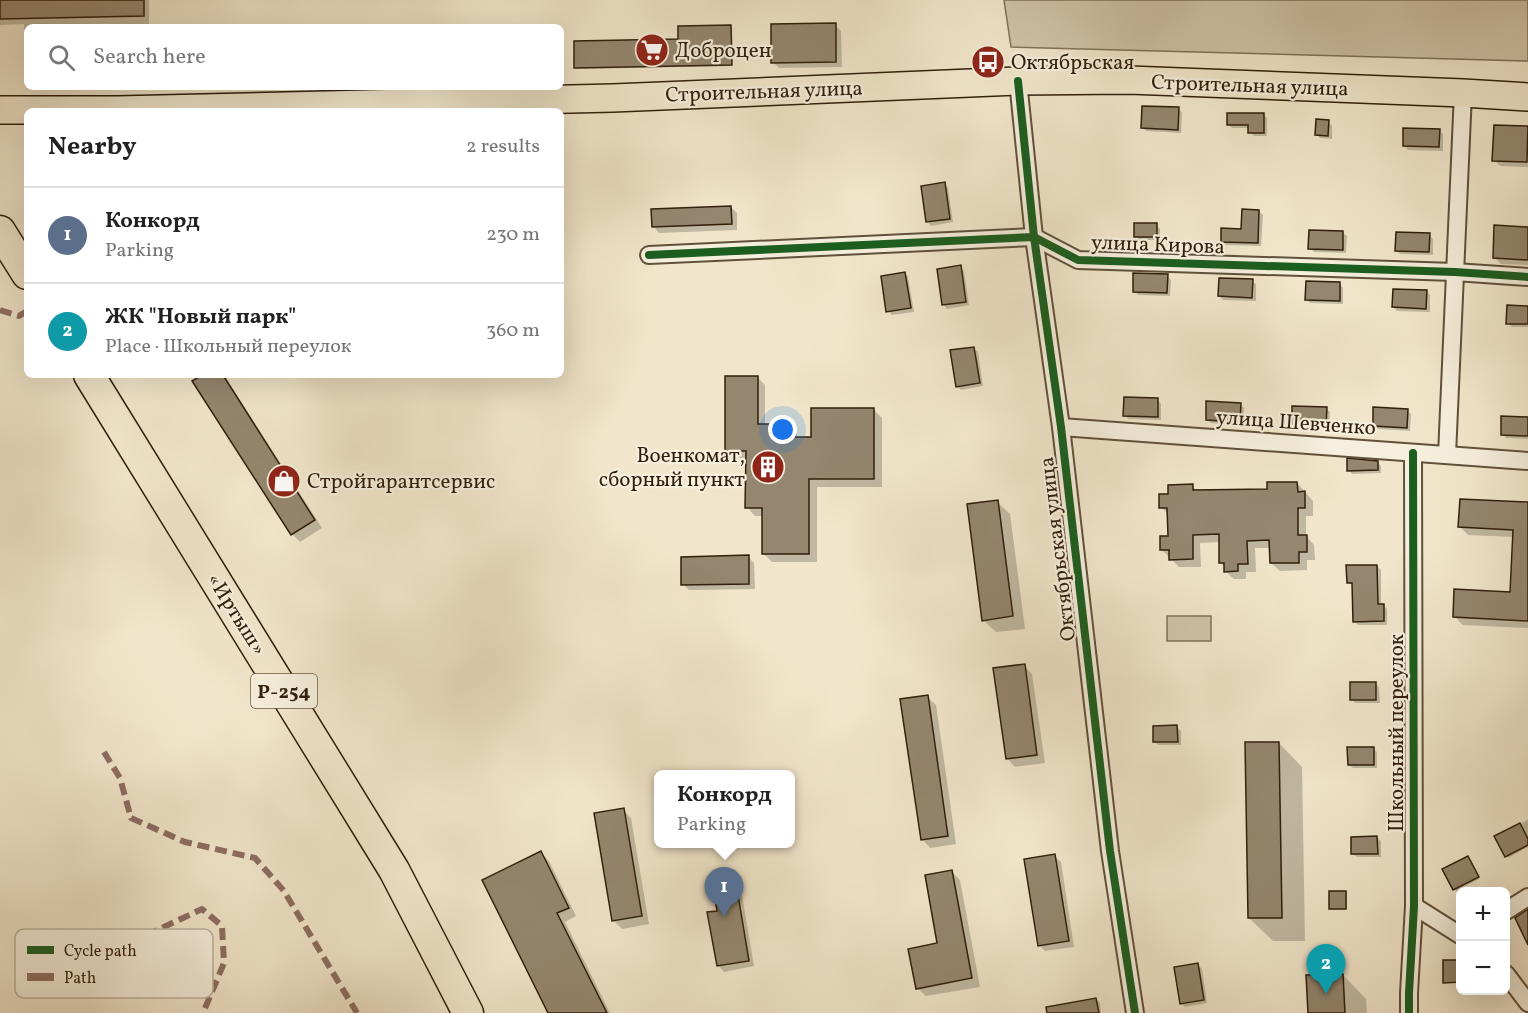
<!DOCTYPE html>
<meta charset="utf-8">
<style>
body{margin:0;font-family:Vollkorn,serif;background:#f6f6f6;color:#222}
.controls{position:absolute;right:18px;bottom:18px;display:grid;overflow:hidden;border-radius:9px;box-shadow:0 6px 24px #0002}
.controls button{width:54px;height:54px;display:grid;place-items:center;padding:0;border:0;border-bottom:2px solid #e0e0e0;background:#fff;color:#222;font:30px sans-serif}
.you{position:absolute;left:783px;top:430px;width:21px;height:21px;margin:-15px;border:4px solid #fff;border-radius:50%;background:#1a73e8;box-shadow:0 0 0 9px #1a73e833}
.badge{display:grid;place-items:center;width:39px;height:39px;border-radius:50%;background:#db2777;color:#fff;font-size:20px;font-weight:700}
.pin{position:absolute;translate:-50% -50px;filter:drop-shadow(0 2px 3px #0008)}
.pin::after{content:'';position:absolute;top:32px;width:21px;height:18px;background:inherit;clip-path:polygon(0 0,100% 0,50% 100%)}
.popup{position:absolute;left:654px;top:770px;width:141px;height:78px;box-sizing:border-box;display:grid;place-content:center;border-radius:9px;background:#fff;filter:drop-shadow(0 2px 4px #0005);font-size:20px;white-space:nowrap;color:#767676}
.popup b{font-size:22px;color:#222}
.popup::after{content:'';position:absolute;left:50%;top:100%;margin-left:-12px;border:12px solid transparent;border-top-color:#fff}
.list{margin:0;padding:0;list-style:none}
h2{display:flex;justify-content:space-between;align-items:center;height:78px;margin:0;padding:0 24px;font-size:26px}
h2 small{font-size:20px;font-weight:400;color:#767676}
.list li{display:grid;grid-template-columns:39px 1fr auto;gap:18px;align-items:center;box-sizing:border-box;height:96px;padding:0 24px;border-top:2px solid #e0e0e0}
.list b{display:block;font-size:22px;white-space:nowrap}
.list p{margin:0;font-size:20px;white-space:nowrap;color:#767676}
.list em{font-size:20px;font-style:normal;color:#767676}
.icon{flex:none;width:33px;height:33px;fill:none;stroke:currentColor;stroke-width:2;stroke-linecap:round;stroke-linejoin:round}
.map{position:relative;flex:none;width:1528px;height:1013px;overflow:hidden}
.search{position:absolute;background:#fff;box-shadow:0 6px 24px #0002;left:24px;top:24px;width:540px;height:66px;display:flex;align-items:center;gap:15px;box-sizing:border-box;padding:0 21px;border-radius:9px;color:#767676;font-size:22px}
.panel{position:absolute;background:#fff;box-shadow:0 6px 24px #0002;left:24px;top:108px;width:540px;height:270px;border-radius:9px}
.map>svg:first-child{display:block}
</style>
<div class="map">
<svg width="1528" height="1013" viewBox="0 0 1528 1013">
<rect width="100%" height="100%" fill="#f1e6cb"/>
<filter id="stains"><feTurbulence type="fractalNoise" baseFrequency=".00333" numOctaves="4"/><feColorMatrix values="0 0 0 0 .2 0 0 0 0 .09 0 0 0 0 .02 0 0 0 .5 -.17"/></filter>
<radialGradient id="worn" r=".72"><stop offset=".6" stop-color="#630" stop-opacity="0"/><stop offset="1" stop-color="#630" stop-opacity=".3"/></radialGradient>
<!-- green -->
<g fill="#d0c4aa" stroke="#80725a" stroke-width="1.5">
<polygon points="1004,0 1528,0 1528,61 1011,47"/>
<rect x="1167" y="616" width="44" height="25"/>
</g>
<!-- shadow -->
<g fill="#0003">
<polygon points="0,0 149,0 149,27 27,27 27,73 25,71 24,24 0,25"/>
<polygon points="835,25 841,31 842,67 779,68 773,62"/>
<polygon points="730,26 732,28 732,66 577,69 576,67"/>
<polygon points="1179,109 1182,113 1181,133 1146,131 1142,127"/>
<polygon points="1264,115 1267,118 1267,136 1254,136 1250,132 1250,128 1232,128 1228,124"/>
<polygon points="1329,122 1332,126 1332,139 1320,138 1316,134"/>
<polygon points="1527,128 1528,167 1500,166 1494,160"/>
<polygon points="1439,130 1443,134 1443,151 1408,150 1404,146"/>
<polygon points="944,184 948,188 953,222 931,226 928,222"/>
<polygon points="731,207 737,213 737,230 659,233 653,226"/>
<polygon points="1259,211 1263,215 1261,246 1226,245 1222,241 1243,230"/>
<polygon points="1156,225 1160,229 1160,240 1139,240 1136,236"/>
<polygon points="1528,228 1528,265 1501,264 1495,258"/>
<polygon points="1343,233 1347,236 1346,253 1314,252 1310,248"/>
<polygon points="1429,235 1433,239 1433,255 1400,254 1396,250"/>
<polygon points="960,267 964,271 969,305 947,309 944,305"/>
<polygon points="905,273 908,277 914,312 892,315 888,311"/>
<polygon points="1167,276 1171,280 1170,296 1138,295 1134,291"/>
<polygon points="1252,281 1256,284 1256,301 1223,300 1219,296"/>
<polygon points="1340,284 1343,288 1343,304 1310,303 1307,299"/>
<polygon points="1426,291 1430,295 1430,312 1397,311 1393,307"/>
<polygon points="1528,307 1528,327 1512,327 1508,323"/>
<polygon points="974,348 978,352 983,386 961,390 957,386"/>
<polygon points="205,375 224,375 322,528 300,542 292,534"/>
<polygon points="757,377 765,385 765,425 789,425 797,434 797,439 813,439 873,409 882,418 882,487 817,487 817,562 772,562 764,554 764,516 755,516 747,507 747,458 735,458 726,450"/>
<polygon points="1158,400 1161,404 1161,420 1128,419 1125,415"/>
<polygon points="1240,404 1244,408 1243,425 1211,423 1207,419"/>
<polygon points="1326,408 1330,412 1329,429 1297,428 1293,424"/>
<polygon points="1407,410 1411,414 1410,431 1378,429 1374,426"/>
<polygon points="1528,419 1528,439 1506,438 1502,434"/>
<polygon points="1377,462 1381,466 1381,473 1352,474 1349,470"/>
<polygon points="1297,483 1313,501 1313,516 1306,516 1306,536 1314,545 1315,560 1307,560 1307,570 1280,571 1271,563 1271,548 1255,548 1256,572 1246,572 1246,579 1234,579 1225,571 1225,567 1221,563 1220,542 1200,543 1201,567 1179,567 1162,550 1169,537 1169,515 1161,507 1170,496 1192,486 1198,491 1269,490"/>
<polygon points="997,502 1010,514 1025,629 996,632 983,620"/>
<polygon points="1528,504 1528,628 1463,625 1454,616 1511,593 1514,537 1468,535 1460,527"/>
<polygon points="748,557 754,563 755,589 689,590 683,584"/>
<polygon points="1377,566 1381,570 1381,605 1383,605 1387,609 1387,625 1358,625 1354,621 1354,586 1348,582"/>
<polygon points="1024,666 1032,674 1045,763 1015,767 1007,758"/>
<polygon points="1375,684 1379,687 1380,703 1355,703 1352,699"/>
<polygon points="927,697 936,705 956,844 930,848 922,839"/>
<polygon points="1177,727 1181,731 1181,745 1158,745 1155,742"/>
<polygon points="1279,743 1302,767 1305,941 1273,941 1249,918"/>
<polygon points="1373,749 1377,752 1377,768 1353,768 1349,765"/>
<polygon points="623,810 631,818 649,924 622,929 613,920"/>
<polygon points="1528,820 1528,847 1508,858 1496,836"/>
<polygon points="1377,838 1381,841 1381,857 1357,857 1353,854"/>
<polygon points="541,853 549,861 576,916 565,922 610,1013 549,1013"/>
<polygon points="1054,856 1061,862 1074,947 1045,951 1039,945"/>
<polygon points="1469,859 1479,879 1456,891 1444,870"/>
<polygon points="733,872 739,878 754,966 724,972 718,965 719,912"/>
<polygon points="952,872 960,880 980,987 926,996 917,988 939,945"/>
<polygon points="1346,892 1347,894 1347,909 1332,910 1330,908"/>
<polygon points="1198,965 1202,969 1207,1003 1185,1007 1181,1003"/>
<polygon points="1343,975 1366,999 1367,1013 1309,1013"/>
<polygon points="1096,999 1100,1003 1101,1013 1066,1013"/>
</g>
<!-- building -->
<g fill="#94866f" stroke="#301f0b" stroke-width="1.5">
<polygon points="0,0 144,0 144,16 0,19"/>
<polygon points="836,23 836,62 771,63 771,24"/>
<polygon points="731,25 732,65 574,68 574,41 678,39 678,26"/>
<polygon points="1142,106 1179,107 1178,130 1141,128"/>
<polygon points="1227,113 1264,113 1264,133 1248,133 1248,125 1227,125"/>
<polygon points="1316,119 1329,120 1328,136 1315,135"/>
<polygon points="1494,125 1528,126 1527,162 1492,161"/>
<polygon points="1403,128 1440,129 1439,147 1403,146"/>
<polygon points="945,182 950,219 926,222 921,186"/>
<polygon points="731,206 732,224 652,227 651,209"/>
<polygon points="1242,209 1259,210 1258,243 1221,242 1221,228 1241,229"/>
<rect x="1134" y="223" width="23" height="14"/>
<polygon points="1494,225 1528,227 1528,260 1493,258"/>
<polygon points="1309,230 1343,231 1343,250 1308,249"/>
<polygon points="1396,232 1430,233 1429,252 1395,251"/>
<polygon points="961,265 966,302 942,305 937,269"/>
<polygon points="905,272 911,308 886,312 881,276"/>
<polygon points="1133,273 1168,274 1167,293 1133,292"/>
<polygon points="1219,278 1253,279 1252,298 1218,296"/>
<polygon points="1306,281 1340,282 1340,301 1305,300"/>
<polygon points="1393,289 1427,290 1426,309 1392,307"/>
<polygon points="1507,305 1528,306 1528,324 1506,324"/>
<polygon points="974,347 980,383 956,387 950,350"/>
<polygon points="202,375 223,375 315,520 291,535 192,381"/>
<polygon points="725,376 758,376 758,424 789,424 789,437 811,437 811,408 874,408 874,479 809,479 809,554 762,554 762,508 745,508 746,451 725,451"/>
<polygon points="1124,397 1158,398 1158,417 1123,416"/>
<polygon points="1206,401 1241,403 1240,422 1206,420"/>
<polygon points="1292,406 1327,407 1326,426 1292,424"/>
<polygon points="1373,407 1408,409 1407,428 1373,426"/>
<polygon points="1501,416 1528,417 1528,436 1501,435"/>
<polygon points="1347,458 1378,461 1378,470 1347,471"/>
<polygon points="1267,482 1297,482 1298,492 1305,491 1305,508 1298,508 1298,535 1307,535 1307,552 1299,552 1299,563 1270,563 1269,540 1247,541 1248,564 1238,564 1238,571 1224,572 1224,563 1219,563 1219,534 1193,535 1193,559 1169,560 1169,550 1160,550 1160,536 1168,536 1167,508 1159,508 1159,494 1168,494 1168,485 1193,484 1193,490 1267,489"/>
<polygon points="1460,499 1528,502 1528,621 1453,617 1454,589 1510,592 1513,530 1458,527"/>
<polygon points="998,500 1013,616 982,621 967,504"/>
<polygon points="749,555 749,584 681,585 681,557"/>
<polygon points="1346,565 1377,565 1378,604 1384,604 1384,621 1353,622 1352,583 1347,583"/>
<polygon points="1025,664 1037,755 1006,759 993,668"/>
<rect x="1350" y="682" width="26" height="18"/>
<polygon points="928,695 948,836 921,840 900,699"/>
<polygon points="1177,725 1178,742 1153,742 1153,726"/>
<polygon points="1245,742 1279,742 1282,918 1248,918"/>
<polygon points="1347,747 1374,747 1374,765 1348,765"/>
<polygon points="624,808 642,916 612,921 594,813"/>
<polygon points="1520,823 1528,839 1528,845 1505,857 1494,836"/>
<polygon points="1377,836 1378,854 1351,854 1351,837"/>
<polygon points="541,851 569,908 557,913 607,1013 548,1013 482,880"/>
<polygon points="1055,854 1069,941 1038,946 1024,859"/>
<polygon points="1468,856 1479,877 1453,890 1442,869"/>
<polygon points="952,870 972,978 916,989 908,949 937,943 925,875"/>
<polygon points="734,871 749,961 717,966 707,912 717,911 711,874"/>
<rect x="1329" y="891" width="17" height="18"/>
<polygon points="1528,909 1528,945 1515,918"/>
<polygon points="1443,960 1461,960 1461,982 1443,983"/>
<polygon points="1198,963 1204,1000 1180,1004 1174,967"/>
<polygon points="1343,974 1345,1013 1308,1013 1306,975"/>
<polygon points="1096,998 1099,1013 1047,1013 1046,1007"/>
</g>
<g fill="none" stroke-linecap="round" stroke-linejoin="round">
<defs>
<g id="street">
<polyline points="1018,81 1034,237 1061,427 1110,851 1135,1013"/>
<polyline points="649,255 1034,237 1078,260 1455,272 1528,277"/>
<polyline points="1061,427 1528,461"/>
<polyline points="1447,455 1463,93"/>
<polyline points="1414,906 1460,935"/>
<polyline points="1506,911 1528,897"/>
<polyline points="1506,974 1528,1003"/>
<polyline points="1409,1013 1409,993 1414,906 1413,453"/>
</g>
<polyline id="primary" points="0,110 118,110 613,98 1018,81 1129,80 1463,93 1528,97"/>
<g id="highway">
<polyline points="0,231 27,274"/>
<polyline points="89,375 394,870 468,1013"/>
</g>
</defs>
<!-- street casing -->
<use href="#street" stroke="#60513b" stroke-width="20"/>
<!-- primary casing -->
<use href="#primary" stroke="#301f0b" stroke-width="30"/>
<!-- highway casing -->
<use href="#highway" stroke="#301f0b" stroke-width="33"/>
<!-- street -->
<use href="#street" stroke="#f6efdd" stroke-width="16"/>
<!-- primary -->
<use href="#primary" stroke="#f1e6cb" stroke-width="27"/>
<!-- highway -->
<use href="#highway" stroke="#f1e6cb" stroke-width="30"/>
<!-- quiet -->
<g stroke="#8d6e63" stroke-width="6" stroke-dasharray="12 6" stroke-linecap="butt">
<polyline points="0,310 19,316 27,311"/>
<polyline points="104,752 120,778 131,818 185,842 255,858 284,891 357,1013"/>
<polyline points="81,966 202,909 222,926 224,963 203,1013"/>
</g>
<defs>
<g id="cycleway">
<polyline points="1018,81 1034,237 1061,427 1110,851 1135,1013"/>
<polyline points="649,255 1034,237 1078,260 1455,272 1528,277"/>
<polyline points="1409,1013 1409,993 1414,906 1413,453"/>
</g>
</defs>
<!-- cycleway casing -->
<use href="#cycleway" stroke="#f6efdd" stroke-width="11"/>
<!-- cycleway -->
<use href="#cycleway" stroke="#1b5e20" stroke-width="8"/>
</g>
<!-- icons -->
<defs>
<symbol id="supermarket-disc" viewBox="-11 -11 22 22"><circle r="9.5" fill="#8f2418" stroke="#f6efdd"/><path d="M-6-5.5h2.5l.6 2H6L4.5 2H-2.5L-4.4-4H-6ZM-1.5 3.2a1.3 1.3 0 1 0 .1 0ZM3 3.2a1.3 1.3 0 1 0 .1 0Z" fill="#fff"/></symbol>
<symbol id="bus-disc" viewBox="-11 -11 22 22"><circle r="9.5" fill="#8f2418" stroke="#f6efdd"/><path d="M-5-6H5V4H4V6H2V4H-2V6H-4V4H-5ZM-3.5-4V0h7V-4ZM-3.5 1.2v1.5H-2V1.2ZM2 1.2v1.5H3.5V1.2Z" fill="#fff"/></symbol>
<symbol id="building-disc" viewBox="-11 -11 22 22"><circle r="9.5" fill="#8f2418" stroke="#f6efdd"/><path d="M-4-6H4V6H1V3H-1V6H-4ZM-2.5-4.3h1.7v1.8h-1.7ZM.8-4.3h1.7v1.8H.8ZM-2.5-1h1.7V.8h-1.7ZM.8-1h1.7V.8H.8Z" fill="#fff"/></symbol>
<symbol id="shop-disc" viewBox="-11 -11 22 22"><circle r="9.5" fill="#8f2418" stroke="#f6efdd"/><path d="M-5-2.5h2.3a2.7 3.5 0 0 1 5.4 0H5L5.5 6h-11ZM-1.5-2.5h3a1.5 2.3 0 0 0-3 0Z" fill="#fff"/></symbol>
</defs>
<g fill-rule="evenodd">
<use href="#supermarket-disc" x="633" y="31" width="38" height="38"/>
<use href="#bus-disc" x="969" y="43" width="38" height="38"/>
<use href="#building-disc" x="749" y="448" width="38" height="38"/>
<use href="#shop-disc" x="265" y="462" width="38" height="38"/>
</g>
<g text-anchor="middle" stroke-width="4.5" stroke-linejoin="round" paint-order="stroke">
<!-- shield labels -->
<rect fill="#f6efdd" stroke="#6b5d4a" stroke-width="1.5" x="251" y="674" width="66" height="34" rx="4.5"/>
<g font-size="20" font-weight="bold" fill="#301f0b">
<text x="284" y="698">Р-254</text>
</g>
<!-- poi labels -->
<g font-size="21" fill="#301f0b" stroke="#f6efdd" text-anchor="start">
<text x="675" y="57">Доброцен</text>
<text x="1011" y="69">Октябрьская</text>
<text x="745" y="462" text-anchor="end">Военкомат,<tspan x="745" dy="24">сборный пункт</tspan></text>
<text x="307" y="488">Стройгарантсервис</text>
</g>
<!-- street labels -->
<g font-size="21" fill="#301f0b" stroke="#f6efdd">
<text transform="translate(1250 85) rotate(2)" y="7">Строительная улица</text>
<text transform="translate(764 91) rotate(-2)" y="7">Строительная улица</text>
<text transform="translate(1158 244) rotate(2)" y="7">улица Кирова</text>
<text transform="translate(1296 422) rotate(4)" y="7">улица Шевченко</text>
<text transform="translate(1057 549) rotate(-97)" y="7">Октябрьская улица</text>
<text transform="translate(237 614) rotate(58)" y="7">«Иртыш»</text>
<text transform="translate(1396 733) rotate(-90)" y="7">Школьный переулок</text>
</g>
</g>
<!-- legend -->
<rect x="15" y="929" width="198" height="69" rx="9" fill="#f6efdd" stroke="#bbb19e" stroke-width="1.5"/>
<rect x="27" y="946" width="27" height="8" fill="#1b5e20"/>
<rect x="27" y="973" width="27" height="8" fill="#8d6e63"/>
<g font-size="16" fill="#301f0b">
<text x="64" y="956">Cycle path</text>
<text x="64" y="983">Path</text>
</g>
<rect width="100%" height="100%" filter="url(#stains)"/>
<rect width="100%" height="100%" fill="url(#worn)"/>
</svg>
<div class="controls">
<button>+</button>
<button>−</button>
</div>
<div class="you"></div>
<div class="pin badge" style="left:724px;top:917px;background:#5c6f8a">1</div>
<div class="popup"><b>Конкорд</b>Parking</div>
<div class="pin badge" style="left:1326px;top:994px;background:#0f9aa8">2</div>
<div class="search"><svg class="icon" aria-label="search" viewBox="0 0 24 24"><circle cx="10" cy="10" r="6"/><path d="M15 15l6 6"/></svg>Search here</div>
<section class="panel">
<h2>Nearby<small>2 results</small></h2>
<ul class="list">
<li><span class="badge" style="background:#5c6f8a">1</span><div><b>Конкорд</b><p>Parking</p></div><em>230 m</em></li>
<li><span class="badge" style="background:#0f9aa8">2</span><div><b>ЖК &quot;Новый парк&quot;</b><p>Place · Школьный переулок</p></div><em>360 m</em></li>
</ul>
</section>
</div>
